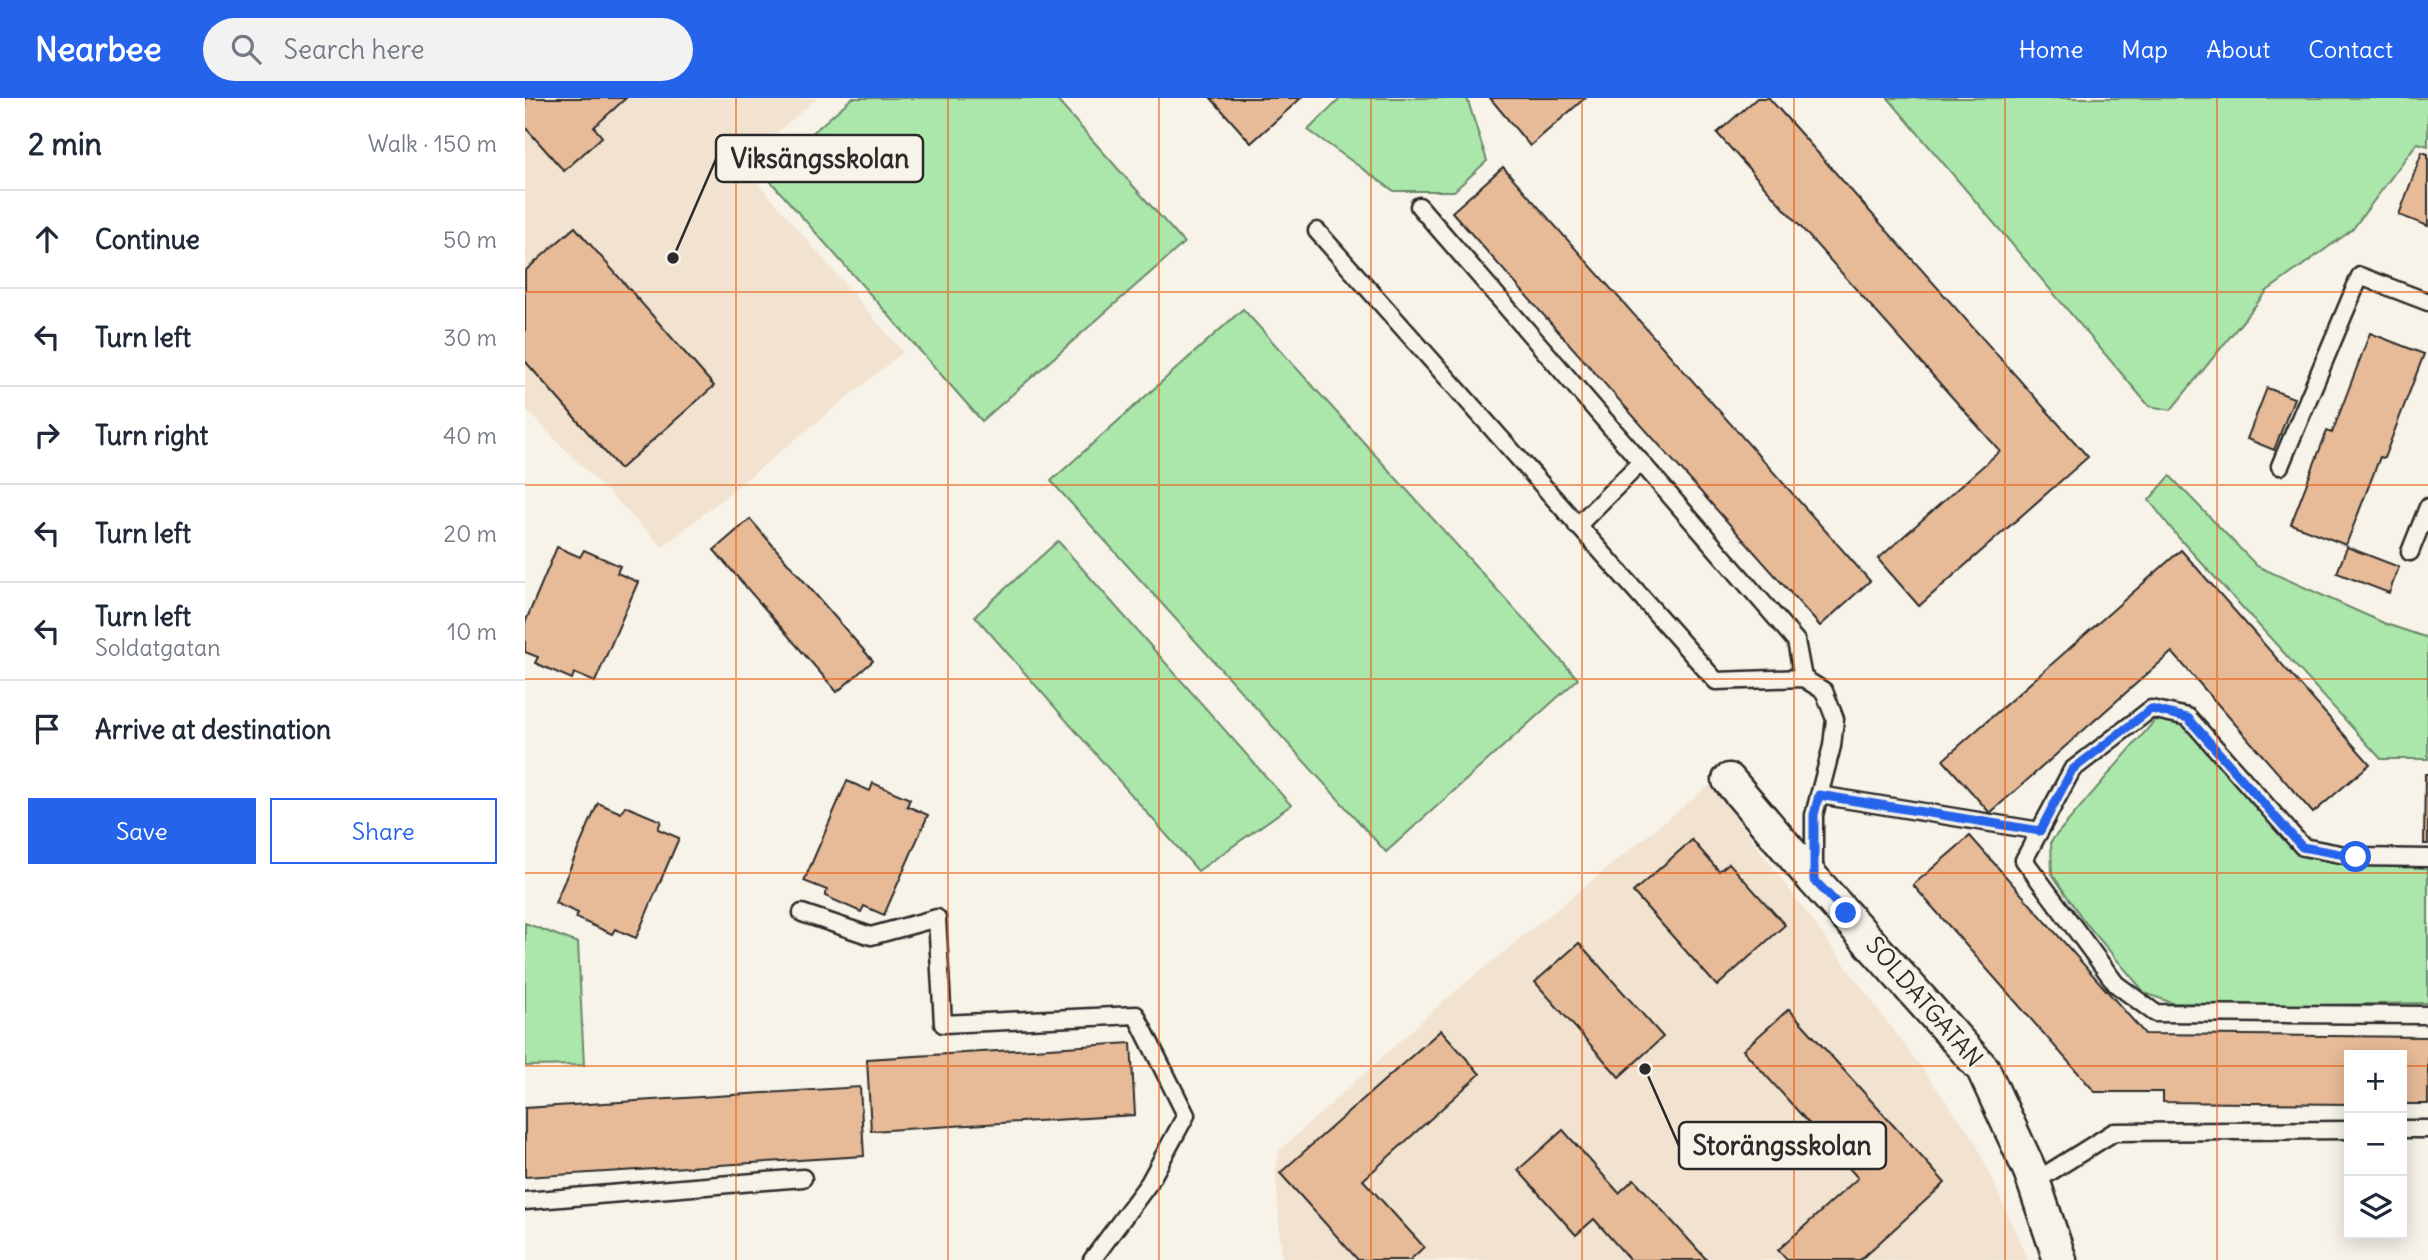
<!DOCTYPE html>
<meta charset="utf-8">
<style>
body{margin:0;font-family:Delius,sans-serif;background:#f2f2f3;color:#1f2937}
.controls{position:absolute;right:21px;bottom:21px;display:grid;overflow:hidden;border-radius:0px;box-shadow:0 4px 18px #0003}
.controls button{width:63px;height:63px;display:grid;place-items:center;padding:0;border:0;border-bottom:2px solid #e0e1e3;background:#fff;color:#1f2937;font:35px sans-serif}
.stop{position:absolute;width:21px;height:21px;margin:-16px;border:5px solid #2563eb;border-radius:50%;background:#fff}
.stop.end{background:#2563eb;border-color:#fff;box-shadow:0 2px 7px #0008}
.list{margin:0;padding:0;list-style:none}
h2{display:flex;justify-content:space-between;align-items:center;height:91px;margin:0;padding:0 28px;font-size:30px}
h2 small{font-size:23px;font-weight:400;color:#747a83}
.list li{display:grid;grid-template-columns:46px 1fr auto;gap:21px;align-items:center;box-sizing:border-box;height:98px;padding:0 28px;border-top:2px solid #e0e1e3}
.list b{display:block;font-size:26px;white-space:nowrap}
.list p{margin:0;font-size:23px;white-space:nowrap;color:#747a83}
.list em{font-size:23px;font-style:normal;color:#747a83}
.actions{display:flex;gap:14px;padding:21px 28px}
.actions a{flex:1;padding:16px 0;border:2px solid #2563eb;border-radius:0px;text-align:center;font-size:24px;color:#2563eb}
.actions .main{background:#2563eb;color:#fff}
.icon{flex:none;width:38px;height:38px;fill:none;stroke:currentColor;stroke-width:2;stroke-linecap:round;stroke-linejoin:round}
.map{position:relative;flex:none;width:1903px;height:1162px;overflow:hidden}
header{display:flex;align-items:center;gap:42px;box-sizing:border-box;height:98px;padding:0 35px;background:#2563eb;color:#fff}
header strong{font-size:33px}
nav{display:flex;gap:38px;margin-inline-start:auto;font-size:24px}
.search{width:490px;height:63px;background:#f2f2f3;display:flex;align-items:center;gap:18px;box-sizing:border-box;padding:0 24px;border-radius:38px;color:#747a83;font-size:26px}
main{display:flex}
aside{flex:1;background:#fff}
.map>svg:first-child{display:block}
</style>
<header>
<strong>Nearbee</strong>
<div class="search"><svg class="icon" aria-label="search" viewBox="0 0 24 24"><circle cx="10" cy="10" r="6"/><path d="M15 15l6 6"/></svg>Search here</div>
<nav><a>Home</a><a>Map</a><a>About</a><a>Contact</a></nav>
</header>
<main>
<aside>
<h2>2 min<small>Walk · 150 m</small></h2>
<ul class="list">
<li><svg class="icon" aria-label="ahead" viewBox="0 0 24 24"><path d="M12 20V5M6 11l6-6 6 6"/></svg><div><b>Continue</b></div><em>50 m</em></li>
<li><svg class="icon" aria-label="left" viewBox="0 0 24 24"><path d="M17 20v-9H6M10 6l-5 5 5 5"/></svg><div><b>Turn left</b></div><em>30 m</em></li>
<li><svg class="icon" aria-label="right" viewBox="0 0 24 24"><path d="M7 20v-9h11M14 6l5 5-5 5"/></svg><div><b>Turn right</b></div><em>40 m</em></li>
<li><svg class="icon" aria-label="left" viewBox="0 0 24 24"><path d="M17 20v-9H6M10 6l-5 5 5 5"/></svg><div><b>Turn left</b></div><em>20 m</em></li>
<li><svg class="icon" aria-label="left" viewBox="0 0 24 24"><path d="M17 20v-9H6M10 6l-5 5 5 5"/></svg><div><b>Turn left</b><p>Soldatgatan</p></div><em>10 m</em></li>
<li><svg class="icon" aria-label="arrive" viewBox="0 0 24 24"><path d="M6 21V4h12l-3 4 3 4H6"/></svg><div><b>Arrive at destination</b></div></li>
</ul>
<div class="actions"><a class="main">Save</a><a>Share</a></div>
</aside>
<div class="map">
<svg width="1903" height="1162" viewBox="0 0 1903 1162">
<rect width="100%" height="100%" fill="#f7f3e8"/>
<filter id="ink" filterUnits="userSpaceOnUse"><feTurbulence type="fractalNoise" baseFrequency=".0143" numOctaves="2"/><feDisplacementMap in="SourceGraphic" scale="14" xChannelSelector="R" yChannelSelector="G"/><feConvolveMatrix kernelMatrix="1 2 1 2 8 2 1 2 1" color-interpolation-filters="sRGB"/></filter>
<g filter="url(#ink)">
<!-- built -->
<g fill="#f2e2d0">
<polygon points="0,0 292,0 216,65 378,254 138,449 0,311"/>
<polygon points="1186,686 1449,1041 1503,1162 757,1162 751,1078 754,1053 921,901"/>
</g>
<!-- green -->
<g fill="#abe6ab" stroke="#6b886b" stroke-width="2">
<polygon points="327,0 530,0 659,145 457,323 240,77"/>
<polygon points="816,0 942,0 962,63 929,93 869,93 783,32"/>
<polygon points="1363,0 1903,0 1903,48 1892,45 1827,132 1742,193 1646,312 1624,308"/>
<polygon points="718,211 1053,581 861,754 526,383"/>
<polygon points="1645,378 1732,468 1861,526 1903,540 1903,661 1856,661 1653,439 1624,402"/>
<polygon points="533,443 766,707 673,773 450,518"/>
<polygon points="1631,621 1659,627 1781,757 1903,764 1903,905 1742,908 1647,905 1620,895 1559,823 1527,776 1526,743"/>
<polygon points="0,825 53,845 59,967 0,968"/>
</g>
<!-- building -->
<g fill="#e8bb98" stroke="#2b2b2b" stroke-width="2">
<polygon points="0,0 101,0 69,29 77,39 39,73 0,29"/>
<polygon points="686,0 776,0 726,45"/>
<polygon points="965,0 1060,0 1005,48"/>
<polygon points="1232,0 1244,0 1563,359 1394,508 1353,461 1475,353 1192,35"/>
<polygon points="1897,54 1903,56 1903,128 1874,117"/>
<polygon points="978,69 1345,483 1295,528 927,114"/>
<polygon points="50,129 189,288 95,371 0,263 0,173"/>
<polygon points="1845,235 1899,256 1859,360 1855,359 1821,447 1766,426 1802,333 1807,335"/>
<polygon points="1742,290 1769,300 1749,352 1722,341"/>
<polygon points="225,421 348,563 312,594 189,452"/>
<polygon points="32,449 55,459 59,452 95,468 92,475 113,484 70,584 49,575 47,581 10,565 13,559 0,554 0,525"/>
<polygon points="1822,449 1874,469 1864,495 1812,475"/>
<polygon points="1656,452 1845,666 1788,715 1647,554 1465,715 1418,662"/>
<polygon points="1900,676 1903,676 1903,746 1899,746"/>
<polygon points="322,683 345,693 348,685 385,701 382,708 403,717 359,817 339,808 336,814 300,798 302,792 279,783"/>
<polygon points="73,705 96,715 100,708 136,723 133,731 154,740 111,840 90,831 87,836 51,820 53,815 30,805"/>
<polygon points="1445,738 1620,936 1903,939 1903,1006 1877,1006 1877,957 1824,957 1824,1006 1638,1004 1638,994 1570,994 1388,787"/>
<polygon points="1167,742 1194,773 1204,765 1260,827 1192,888 1108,794"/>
<polygon points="1054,845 1138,939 1094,979 1010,884"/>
<polygon points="1264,911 1420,1085 1335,1162 1262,1162 1253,1152 1333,1080 1218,952"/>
<polygon points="916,932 955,976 838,1082 899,1149 885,1162 833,1162 755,1075"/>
<polygon points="606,945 610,1017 346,1033 342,961"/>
<polygon points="335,989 339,1058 0,1079 0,1010"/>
<polygon points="1038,1032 1094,1095 1109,1081 1182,1162 1105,1162 1069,1121 1051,1137 993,1072"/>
</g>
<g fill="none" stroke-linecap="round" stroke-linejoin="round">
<defs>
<g id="service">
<polyline points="894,108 1271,543 1278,580"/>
<polyline points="792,133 1191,583 1278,580 1299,593 1310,621 1307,648 1289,717 1289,779"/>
<polyline points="1755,368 1835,178 1903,204"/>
<polyline points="1052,428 1116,364"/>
<polyline points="1885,454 1903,409"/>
<polyline points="1294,697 1515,733"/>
<polyline points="1903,760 1831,759 1778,749 1663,619 1626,611 1547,672 1499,762 1591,886 1630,915 1903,917"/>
<polyline points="277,815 346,838 412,820 418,926 611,917 661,1017 624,1085 567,1162"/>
<polyline points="1877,1031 1903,1031"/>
<polyline points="1509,1084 1589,1034 1824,1032"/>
<polyline points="0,1103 278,1080"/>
</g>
<polyline id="minor" points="1204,682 1289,782 1458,971 1505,1073 1535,1162"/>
</defs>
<!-- service casing -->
<use href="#service" stroke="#2b2b2b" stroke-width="21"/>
<!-- minor casing -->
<use href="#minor" stroke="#2b2b2b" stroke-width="37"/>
<!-- service -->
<use href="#service" stroke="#f7f3e8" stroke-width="16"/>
<!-- minor -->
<use href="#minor" stroke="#f7f3e8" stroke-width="32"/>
</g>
</g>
<g fill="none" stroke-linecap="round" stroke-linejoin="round" filter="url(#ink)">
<!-- route -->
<polyline stroke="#2563eb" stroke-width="9" points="1321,815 1289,782 1289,717 1294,697 1515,733 1547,672 1626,611 1663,620 1777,749 1831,759"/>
</g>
<!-- grid -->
<path fill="none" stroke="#e8590c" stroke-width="2" stroke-opacity="0.55" d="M211,0V1162M423,0V1162M634,0V1162M846,0V1162M1057,0V1162M1269,0V1162M1480,0V1162M1692,0V1162M0,194H1903M0,387H1903M0,581H1903M0,775H1903M0,968H1824M1877,968H1903"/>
<g text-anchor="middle" stroke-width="5" stroke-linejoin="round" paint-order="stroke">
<!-- street labels -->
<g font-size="24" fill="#2b2b2b" stroke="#f7f3e8">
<text transform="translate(1399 904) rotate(49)" y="8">SOLDATGATAN</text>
</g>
</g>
<!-- callouts -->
<path fill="none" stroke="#2b2b2b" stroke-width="2.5" d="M148 160L191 61M1120 971L1154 1048"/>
<g fill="#2b2b2b" stroke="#f7f3e8" stroke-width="2.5">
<circle cx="148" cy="160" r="7"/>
<circle cx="1120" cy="971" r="7"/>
</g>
<g fill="#f7f3e8" stroke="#2b2b2b" stroke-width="2.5">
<rect x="191" y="37" width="207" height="47" rx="7"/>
<rect x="1154" y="1024" width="207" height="47" rx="7"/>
</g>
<g font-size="26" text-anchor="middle" font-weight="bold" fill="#2b2b2b">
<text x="295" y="70">Viksängsskolan</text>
<text x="1257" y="1057">Storängsskolan</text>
</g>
</svg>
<div class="controls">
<button>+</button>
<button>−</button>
<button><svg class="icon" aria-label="layers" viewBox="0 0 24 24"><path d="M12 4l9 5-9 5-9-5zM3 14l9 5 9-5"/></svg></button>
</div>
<div class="stop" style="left:1831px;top:759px"></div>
<div class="stop end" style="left:1321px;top:815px"></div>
</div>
</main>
